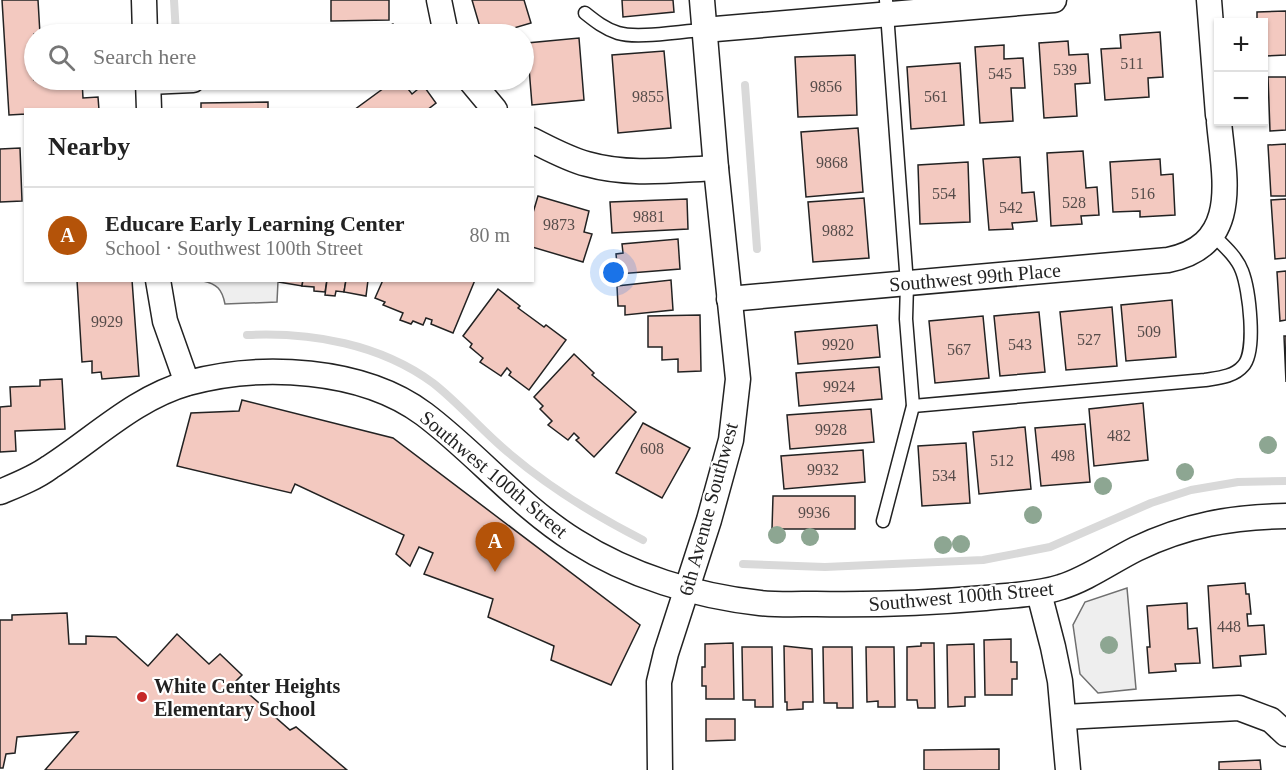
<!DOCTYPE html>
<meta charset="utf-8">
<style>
body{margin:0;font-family:"Times New Roman",serif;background:#f2f2f2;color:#222}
.controls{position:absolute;right:18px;top:18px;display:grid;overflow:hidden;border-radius:0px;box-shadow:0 2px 4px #0004}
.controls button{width:54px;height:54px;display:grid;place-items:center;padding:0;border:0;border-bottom:2px solid #e0e0e0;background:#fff;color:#222;font:30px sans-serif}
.you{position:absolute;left:614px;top:273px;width:21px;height:21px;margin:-15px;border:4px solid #fff;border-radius:50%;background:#1a73e8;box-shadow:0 0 0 9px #1a73e833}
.badge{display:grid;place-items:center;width:39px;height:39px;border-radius:50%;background:#b45309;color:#fff;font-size:20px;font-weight:700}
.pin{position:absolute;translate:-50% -50px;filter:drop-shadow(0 2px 3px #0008)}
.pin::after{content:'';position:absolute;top:32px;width:21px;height:18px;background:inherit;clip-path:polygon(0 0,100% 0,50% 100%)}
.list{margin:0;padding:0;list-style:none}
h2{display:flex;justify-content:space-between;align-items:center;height:78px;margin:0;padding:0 24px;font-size:26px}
h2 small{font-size:20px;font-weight:400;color:#767676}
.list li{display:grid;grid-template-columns:39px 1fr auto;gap:18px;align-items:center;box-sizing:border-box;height:96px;padding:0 24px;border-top:2px solid #e0e0e0}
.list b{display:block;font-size:22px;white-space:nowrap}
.list p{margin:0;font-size:20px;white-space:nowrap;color:#767676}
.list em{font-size:20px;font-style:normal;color:#767676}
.icon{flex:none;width:33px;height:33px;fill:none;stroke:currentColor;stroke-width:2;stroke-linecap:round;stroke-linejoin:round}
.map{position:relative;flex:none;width:1286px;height:770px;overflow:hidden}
.search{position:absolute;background:#fff;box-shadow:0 2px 4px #0004;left:24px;top:24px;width:510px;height:66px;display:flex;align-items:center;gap:15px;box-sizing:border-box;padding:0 21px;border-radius:33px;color:#767676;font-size:22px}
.panel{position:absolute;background:#fff;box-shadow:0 2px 4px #0004;left:24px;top:108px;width:510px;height:174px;border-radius:0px}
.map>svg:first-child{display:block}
</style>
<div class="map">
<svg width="1286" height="770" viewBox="0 0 1286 770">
<rect width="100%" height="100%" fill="#fff"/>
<!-- green -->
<g fill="#eee" stroke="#6f6f6f" stroke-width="1.5">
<path d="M203,281H278L277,302L225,304C222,289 217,284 203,281Z"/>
<polygon points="1127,588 1136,689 1098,693 1080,674 1073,625 1085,602"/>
</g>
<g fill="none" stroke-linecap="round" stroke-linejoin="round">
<!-- stream -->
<g stroke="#d9d9d9" stroke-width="8">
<polyline points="174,0 176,34"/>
<polyline points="745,85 757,249"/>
<path d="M247,335C312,332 380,344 433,383C460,404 483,432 510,454C550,488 596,516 643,540"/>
<polyline points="743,564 825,567 983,560 1050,547 1151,503 1191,490 1238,482 1286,481"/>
</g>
</g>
<!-- building -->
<g fill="#f3c9c0" stroke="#222" stroke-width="1.5">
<polygon points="2,0 38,0 40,34 34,34 34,80 82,80 83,98 98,97 99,110 26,110 26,114 9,115"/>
<polygon points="331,0 389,0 389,20 331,21"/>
<polygon points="472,0 524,0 531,23 493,34 482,34"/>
<polygon points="622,0 673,0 674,12 623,17"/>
<polygon points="1286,11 1286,55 1264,56 1264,22 1257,22 1257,12"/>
<polygon points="393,24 398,34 371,34"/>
<polygon points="1160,32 1163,77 1148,78 1149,97 1105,100 1101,49 1121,48 1120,35"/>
<polygon points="579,38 584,100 532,105 527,43"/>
<polygon points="1068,41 1069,55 1088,54 1090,83 1075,84 1077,116 1044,118 1039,43"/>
<polygon points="1004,45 1004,59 1023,58 1025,88 1011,88 1013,121 980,123 975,47"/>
<polygon points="664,51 671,128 618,133 612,55"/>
<polygon points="855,55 857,115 798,117 795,57"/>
<polygon points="960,63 964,125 911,129 907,67"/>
<polygon points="1268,77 1286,77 1286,130 1270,131"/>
<polygon points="352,80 378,80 357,89"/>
<polygon points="395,80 401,80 412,94 423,85 436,103 427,110 354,110"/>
<polygon points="268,102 268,110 201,110 201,103"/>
<polygon points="858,128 863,192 806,197 801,132"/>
<polygon points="1286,144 1286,196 1271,196 1268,145"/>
<polygon points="20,148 22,201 0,202 0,149"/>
<polygon points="1083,151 1086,188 1097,187 1099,215 1081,216 1082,224 1051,226 1047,153"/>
<polygon points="1020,157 1022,193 1034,192 1037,221 1012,223 1013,229 989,230 983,159"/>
<polygon points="1160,159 1161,175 1173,174 1175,215 1140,217 1140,211 1113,212 1110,162"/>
<polygon points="968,162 970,222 920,224 918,165"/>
<polygon points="538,196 589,211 584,232 592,234 583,262 532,247 532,216"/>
<polygon points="864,198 869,258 813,262 808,202"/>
<polygon points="687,199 688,229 612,233 610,202"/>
<polygon points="1286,199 1286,258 1275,259 1271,200"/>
<polygon points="678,239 680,269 618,274 616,254 623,253 622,244"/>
<polygon points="1286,271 1286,320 1280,321 1277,272"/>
<polygon points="77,280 132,280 139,376 102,379 101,372 92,373 92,361 82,362"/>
<polygon points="279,280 303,280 302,286 279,282"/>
<polygon points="303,280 327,280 325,292 314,291 314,287 302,286"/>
<polygon points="327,280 346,280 344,292 336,291 335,296 325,295"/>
<polygon points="346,280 368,280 366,296 344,292"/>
<polygon points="383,280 475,280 453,333 431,324 432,320 426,318 423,325 413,321 411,324 400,320 403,313 383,305 385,302 375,298"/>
<polygon points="671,280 673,310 625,315 625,306 618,306 617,286"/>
<polygon points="498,289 520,306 518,308 544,327 546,325 566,340 529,390 509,375 511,372 507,368 501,376 480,362 483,358 470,347 472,344 463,336"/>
<polygon points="1172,300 1176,357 1126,361 1121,305"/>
<polygon points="1112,307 1117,366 1066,370 1060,312"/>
<polygon points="1039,312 1045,372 1000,376 994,316"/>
<polygon points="700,315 701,371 678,372 678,359 662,360 662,347 648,347 648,316"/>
<polygon points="983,316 989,378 935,383 929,321"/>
<polygon points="877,325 880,357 798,364 795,332"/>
<polygon points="1284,336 1286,336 1286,382"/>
<polygon points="574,354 594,373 592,375 636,412 594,457 576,440 579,438 574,433 568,440 548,425 552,421 540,409 543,406 534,397"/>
<polygon points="879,367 882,399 799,406 796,373"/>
<polygon points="62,379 65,429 15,431 16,451 0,452 0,407 11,406 10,387 40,386 40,380"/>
<polygon points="242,400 393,438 640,625 611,685 551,660 554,646 488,617 493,599 424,574 433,553 419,547 410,566 396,554 404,535 295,484 291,493 177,466 191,413 239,411"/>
<polygon points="1143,403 1148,460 1094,466 1089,409"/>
<polygon points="871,409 874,442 790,449 787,415"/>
<polygon points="643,423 690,448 662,498 616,473"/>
<polygon points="1085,424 1090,482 1041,486 1035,428"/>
<polygon points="1025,427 1031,489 979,494 973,432"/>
<polygon points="966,443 970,503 922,506 918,446"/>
<polygon points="863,450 865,482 784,489 781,456"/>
<polygon points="773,496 855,496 855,529 772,529"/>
<polygon points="1245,583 1246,594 1249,594 1251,614 1247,614 1248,626 1264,625 1266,654 1240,656 1241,666 1213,668 1208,586"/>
<polygon points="1187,603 1188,629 1197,628 1200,663 1175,664 1176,671 1149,673 1147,647 1150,647 1147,606"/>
<polygon points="67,613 69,644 86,644 86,636 116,637 148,666 177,634 209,664 220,654 242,675 235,682 290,730 296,727 347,770 45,770 78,732 17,737 15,753 6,754 3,768 0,768 0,620 12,620 12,615"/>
<polygon points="1011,639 1011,662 1017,662 1017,679 1012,679 1012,695 985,695 984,640"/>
<polygon points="733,643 734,699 706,699 706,686 702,686 702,667 705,667 705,644"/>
<polygon points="921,643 934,643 935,708 918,708 917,700 907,700 907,647 921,646"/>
<polygon points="974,644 975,697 965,697 965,706 948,707 947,645"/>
<polygon points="784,646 812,649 813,702 803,702 803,709 787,710 787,702 785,702"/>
<polygon points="742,647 772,647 773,707 755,707 755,700 743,700"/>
<polygon points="823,647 852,647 853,708 837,708 837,703 824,703"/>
<polygon points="866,647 894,647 895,707 878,707 878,701 867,702"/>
<polygon points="706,719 735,719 735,740 706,741"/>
<polygon points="999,749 999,770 924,770 924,750"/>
<polygon points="1260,760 1261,770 1219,770 1219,762"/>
</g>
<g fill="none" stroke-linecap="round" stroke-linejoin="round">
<defs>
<g id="service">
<path d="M585,13C595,21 605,29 618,33C638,39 681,31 704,30"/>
<polyline points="90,34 145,32"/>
<path d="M913,406L1205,380C1217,378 1234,377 1243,366C1257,352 1249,289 1242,271C1237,257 1223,245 1213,235"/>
<polyline points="883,521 913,406 906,319 907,284 886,0"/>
</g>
<g id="minor">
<polyline points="144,0 145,34"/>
<polyline points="439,0 446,34"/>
<polyline points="1209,0 1218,115"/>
<polyline points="704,30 1054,0"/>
<polyline points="148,80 149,110"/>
<polyline points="470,80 495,110"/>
<polyline points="148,82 193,80"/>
<path d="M532,140C550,149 568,159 587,164C629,176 673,170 716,168"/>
<polyline points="158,280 165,321 187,383"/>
<path d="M729,299L1168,260C1242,245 1224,177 1219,122"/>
<path d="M0,492C17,485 35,478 50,467C95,438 135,398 188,383C261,363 362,368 424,414C476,453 519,506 575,541C630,576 696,596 760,603C779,605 798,604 816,604C873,605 929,603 985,598C1010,595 1037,595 1061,587C1087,579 1112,561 1136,549C1186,525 1231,517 1286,516"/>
<polyline points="1039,593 1053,647 1060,681 1068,770"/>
<polyline points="1064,717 1239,708 1271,720 1286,734"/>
<polyline points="660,770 659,682 666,653 709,520 731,440 738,379 716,168 702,0"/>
</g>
</defs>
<!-- service casing -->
<use href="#service" stroke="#222" stroke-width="15"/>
<!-- minor casing -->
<use href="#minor" stroke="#222" stroke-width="27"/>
<!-- service -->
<use href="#service" stroke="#fff" stroke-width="12"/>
<!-- minor -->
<use href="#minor" stroke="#fff" stroke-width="24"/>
</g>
<!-- trees -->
<g fill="#8da692">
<circle cx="1268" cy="445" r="9"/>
<circle cx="1185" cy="472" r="9"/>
<circle cx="1103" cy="486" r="9"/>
<circle cx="1033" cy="515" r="9"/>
<circle cx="777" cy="535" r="9"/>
<circle cx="810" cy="537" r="9"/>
<circle cx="961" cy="544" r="9"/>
<circle cx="943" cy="545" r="9"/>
<circle cx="1109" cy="645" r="9"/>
</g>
<!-- markers -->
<circle fill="#c62828" stroke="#fff" stroke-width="2" cx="142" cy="697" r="6"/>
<g text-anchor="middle" stroke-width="4.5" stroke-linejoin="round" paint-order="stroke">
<!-- number labels -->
<g font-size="16" fill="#564c4a">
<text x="1132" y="69">511</text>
<text x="1065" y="75">539</text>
<text x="1000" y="79">545</text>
<text x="826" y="92">9856</text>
<text x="648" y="102">9855</text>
<text x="936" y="102">561</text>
<text x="832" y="168">9868</text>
<text x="944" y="199">554</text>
<text x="1143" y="199">516</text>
<text x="1074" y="208">528</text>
<text x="1011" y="213">542</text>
<text x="649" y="222">9881</text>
<text x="559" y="230">9873</text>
<text x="838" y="236">9882</text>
<text x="107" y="327">9929</text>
<text x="1149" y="337">509</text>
<text x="1089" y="345">527</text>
<text x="838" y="350">9920</text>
<text x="1020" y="350">543</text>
<text x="959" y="355">567</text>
<text x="839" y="392">9924</text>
<text x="831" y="435">9928</text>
<text x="1119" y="441">482</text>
<text x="652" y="454">608</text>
<text x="1063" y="461">498</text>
<text x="1002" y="466">512</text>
<text x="823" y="475">9932</text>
<text x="944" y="481">534</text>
<text x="814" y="518">9936</text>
<text x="1229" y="632">448</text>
</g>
<!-- street labels -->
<g font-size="20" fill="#222" stroke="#fff">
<text transform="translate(975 277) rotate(-5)" y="7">Southwest 99th Place</text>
<text transform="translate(494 474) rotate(40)" y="7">Southwest 100th Street</text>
<text transform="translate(708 509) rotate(-75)" y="7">6th Avenue Southwest</text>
<text transform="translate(961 596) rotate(-5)" y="7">Southwest 100th Street</text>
</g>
<!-- poi labels -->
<g font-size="20" font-weight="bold" fill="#222" stroke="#fff" text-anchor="start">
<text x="154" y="693">White Center Heights<tspan x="154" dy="23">Elementary School</tspan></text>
</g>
</g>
</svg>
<div class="controls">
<button>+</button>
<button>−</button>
</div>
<div class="you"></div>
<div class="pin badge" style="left:495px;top:572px">A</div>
<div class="search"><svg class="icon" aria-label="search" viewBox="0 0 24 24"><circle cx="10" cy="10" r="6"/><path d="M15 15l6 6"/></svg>Search here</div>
<section class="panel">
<h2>Nearby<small></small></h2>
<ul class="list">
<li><span class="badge">A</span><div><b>Educare Early Learning Center</b><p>School · Southwest 100th Street</p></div><em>80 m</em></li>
</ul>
</section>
</div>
